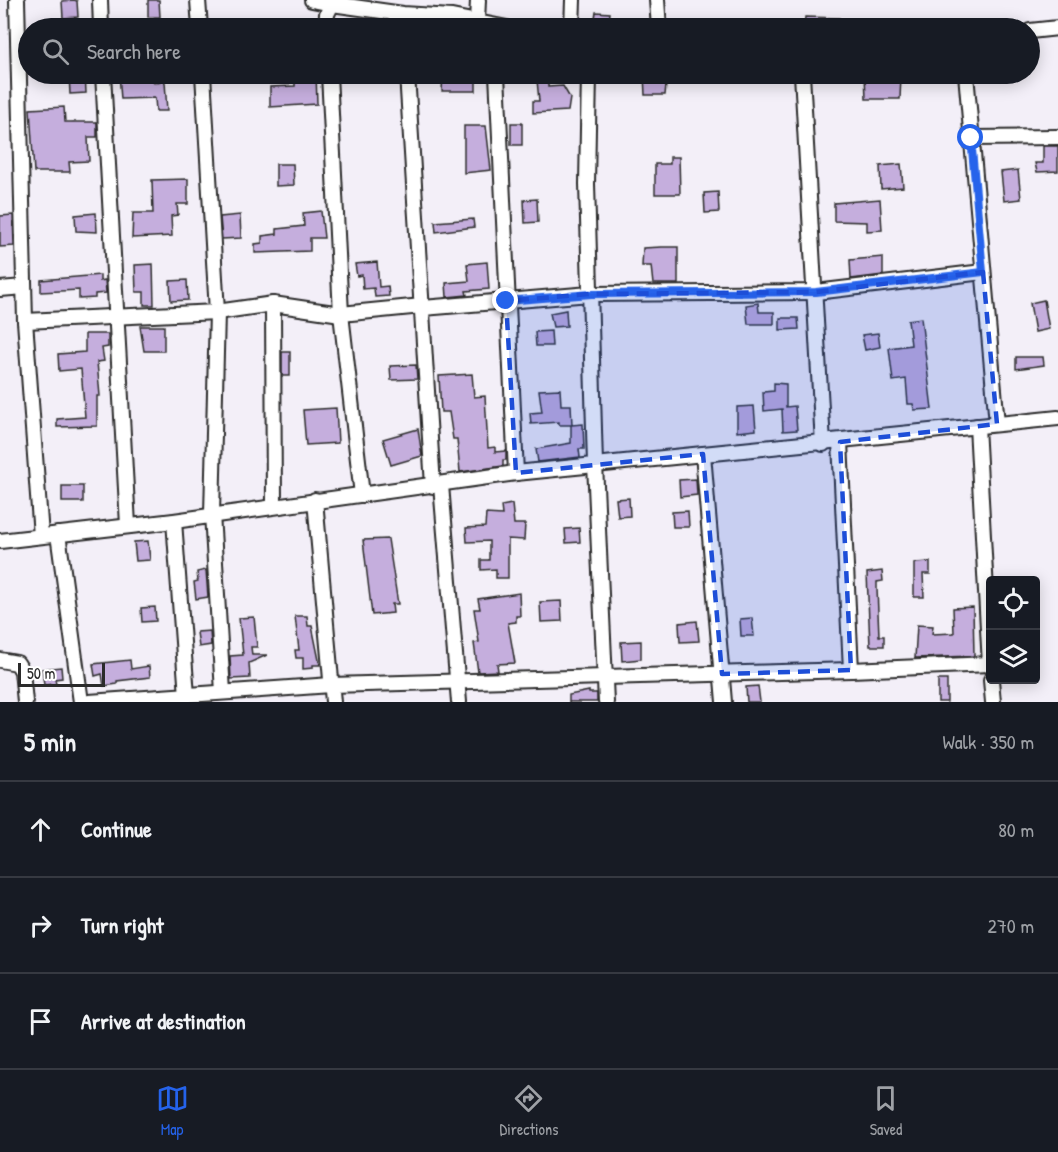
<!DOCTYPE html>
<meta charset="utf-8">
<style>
body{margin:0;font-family:"Patrick Hand",sans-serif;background:#20242c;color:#f1f3f6}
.controls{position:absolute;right:18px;bottom:18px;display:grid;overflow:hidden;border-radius:6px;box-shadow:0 3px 15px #0003}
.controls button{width:54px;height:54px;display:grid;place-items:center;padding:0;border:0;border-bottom:2px solid #363941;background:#171b24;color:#f1f3f6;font:30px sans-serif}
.scale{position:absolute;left:18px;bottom:15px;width:87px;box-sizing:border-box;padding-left:6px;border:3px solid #2b2b2b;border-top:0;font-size:16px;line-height:21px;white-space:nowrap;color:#2b2b2b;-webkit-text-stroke:4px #fff;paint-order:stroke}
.stop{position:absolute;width:18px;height:18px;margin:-14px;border:4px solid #2563eb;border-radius:50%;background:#fff}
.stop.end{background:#2563eb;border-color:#fff;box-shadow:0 2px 6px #0008}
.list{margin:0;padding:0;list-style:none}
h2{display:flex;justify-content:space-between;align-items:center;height:78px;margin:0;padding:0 24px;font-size:26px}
h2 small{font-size:20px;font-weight:400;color:#9ea1a6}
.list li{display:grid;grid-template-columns:39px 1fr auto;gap:18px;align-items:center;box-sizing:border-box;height:96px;padding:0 24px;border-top:2px solid #363941}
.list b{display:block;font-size:22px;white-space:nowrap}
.list em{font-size:20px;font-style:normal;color:#9ea1a6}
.icon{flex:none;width:33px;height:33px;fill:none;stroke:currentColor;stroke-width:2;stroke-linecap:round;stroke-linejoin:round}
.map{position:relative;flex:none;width:1058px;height:702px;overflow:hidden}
.search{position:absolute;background:#171b24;box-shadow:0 3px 15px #0003;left:18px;right:18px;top:18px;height:66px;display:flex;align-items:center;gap:15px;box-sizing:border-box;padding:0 21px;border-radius:33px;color:#9ea1a6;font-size:22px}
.sheet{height:366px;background:#171b24}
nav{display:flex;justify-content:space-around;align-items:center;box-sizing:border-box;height:84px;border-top:2px solid #363941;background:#171b24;font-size:16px;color:#9ea1a6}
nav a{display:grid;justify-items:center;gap:3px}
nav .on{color:#2563eb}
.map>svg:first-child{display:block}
</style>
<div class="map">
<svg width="1058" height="702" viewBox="0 0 1058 702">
<rect width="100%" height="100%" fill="#f3eff8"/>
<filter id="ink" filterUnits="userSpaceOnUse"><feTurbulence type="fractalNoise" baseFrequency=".0167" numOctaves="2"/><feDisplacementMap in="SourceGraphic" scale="12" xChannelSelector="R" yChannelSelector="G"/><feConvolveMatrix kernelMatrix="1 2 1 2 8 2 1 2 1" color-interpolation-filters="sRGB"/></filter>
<g filter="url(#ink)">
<!-- building -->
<g fill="#c5aedd" stroke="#2b2b2b" stroke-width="1.5">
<polygon points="74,0 77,1 78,17 63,18 62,1"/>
<polygon points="148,0 159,0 160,17 148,17"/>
<polygon points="596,12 610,13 608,28 594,26"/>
<polygon points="805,17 839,18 838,28 804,28"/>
<polygon points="69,74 85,74 86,93 70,94"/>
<polygon points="119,74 151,74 154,83 165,82 167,111 156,111 155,98 121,99"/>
<polygon points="295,74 316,74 317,104 270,107 270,87 295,86"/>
<polygon points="443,74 459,74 459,78 476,78 476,91 442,91"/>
<polygon points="644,74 667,74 665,95 645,95"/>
<polygon points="865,74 901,75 900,99 866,99"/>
<polygon points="537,80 548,80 548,87 563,86 570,98 568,111 533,113 533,101 539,101"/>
<polygon points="64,107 65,122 97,122 97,137 88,137 89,161 69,162 70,172 34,172 30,109"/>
<rect x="511" y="123" width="11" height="22"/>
<polygon points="464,126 486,126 491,170 464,173"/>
<polygon points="1043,146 1058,146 1058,171 1037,172 1035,163 1043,163"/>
<polygon points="670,157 679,157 680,194 655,194 655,164 670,164"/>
<polygon points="276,164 293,164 294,185 276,186"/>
<polygon points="901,164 903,187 881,189 880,166"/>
<polygon points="1018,170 1021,199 1004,201 1001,172"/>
<polygon points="188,179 188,204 177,204 178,215 171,216 172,236 132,238 133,213 153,213 152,180"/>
<polygon points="718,192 719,212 705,213 704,193"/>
<polygon points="537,199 538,222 525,223 524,200"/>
<polygon points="880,199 882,230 867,231 867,222 834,221 834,203"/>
<polygon points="321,211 324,238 310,238 310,251 255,253 255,244 262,243 262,236 277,234 277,229 304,226 303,213"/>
<polygon points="96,213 97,232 76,231 75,215"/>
<polygon points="13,215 14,246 0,247 0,216"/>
<polygon points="240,215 241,238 222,239 220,217"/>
<polygon points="473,219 474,227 436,232 435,222"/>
<polygon points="662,247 678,247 678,284 653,284 651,266 642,266 643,248"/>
<polygon points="883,257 883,275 851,279 850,260"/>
<polygon points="377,262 379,287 388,286 389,296 375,297 374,288 363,289 362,275 357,276 355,264"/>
<polygon points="487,262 489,289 466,291 467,295 447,297 446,283 469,281 467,264"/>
<polygon points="153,264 154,305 144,305 144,292 136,292 135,265"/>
<polygon points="100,275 100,281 105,280 106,293 95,294 95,298 79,299 79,290 41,292 41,280"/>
<polygon points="187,280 188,300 171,301 170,281"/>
<polygon points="1044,300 1049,329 1035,332 1030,303"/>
<polygon points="758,303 759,312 774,312 774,324 748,324 746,305"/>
<polygon points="566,310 567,326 553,327 550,313"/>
<polygon points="780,318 798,318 799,329 780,330"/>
<polygon points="921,318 932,409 914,410 913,404 908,404 906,379 893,381 889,348 911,345 908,320"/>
<polygon points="140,326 164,326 164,351 144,351"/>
<polygon points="551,331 552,346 536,346 535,332"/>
<polygon points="878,333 880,347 865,350 862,335"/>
<polygon points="85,334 108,334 108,347 102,348 104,361 97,362 100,396 97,396 97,426 57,427 57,419 85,417 81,369 59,371 58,354 85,352"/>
<rect x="282" y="352" width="8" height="24"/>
<polygon points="1016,357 1043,357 1044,365 1016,369"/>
<polygon points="416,365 417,379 391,380 390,366"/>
<polygon points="472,374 474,397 485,396 488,448 495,447 495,452 506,451 506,460 503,460 503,466 460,472 457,439 453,439 449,412 441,412 439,376"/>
<polygon points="774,383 786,384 786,407 795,406 797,430 783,431 782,409 764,411 763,392 774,391"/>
<polygon points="560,389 561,405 571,405 572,425 583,424 584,449 579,449 580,457 538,462 536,449 571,443 571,425 559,425 559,422 531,424 530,413 542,412 539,390"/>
<polygon points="754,406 756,430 737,432 737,407"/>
<polygon points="336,408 338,443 306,445 303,410"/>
<polygon points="418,429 422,456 391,465 383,439"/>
<polygon points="696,479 697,495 680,497 679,480"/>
<rect x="62" y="486" width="21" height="16"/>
<polygon points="629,498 630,516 618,517 616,499"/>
<polygon points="512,504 514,524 525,524 524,540 508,539 508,578 496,578 496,569 481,570 481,560 489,560 489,541 467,542 466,528 485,527 486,514 502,515 501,506"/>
<polygon points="688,511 689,527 673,527 672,512"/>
<polygon points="579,528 580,542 566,543 565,529"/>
<polygon points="388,539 398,604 392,604 393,613 372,615 363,540"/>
<polygon points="148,541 150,560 136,561 134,542"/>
<polygon points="930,562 930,574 923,574 924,597 914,597 914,563"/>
<polygon points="206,570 208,597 196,599 194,582 198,581 197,572"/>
<polygon points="882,571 883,581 877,582 877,589 879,636 884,636 884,646 870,646 867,573"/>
<polygon points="519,593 520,616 516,616 516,622 508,623 515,663 497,664 498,671 478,672 474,643 479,642 474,609 480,609 478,599"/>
<polygon points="561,601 562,621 541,622 540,602"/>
<polygon points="155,607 156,621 142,622 141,608"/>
<polygon points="973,607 974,656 915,658 917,625 933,626 932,634 954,633 953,608"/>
<polygon points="295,616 307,616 308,626 312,626 320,665 313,665 313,668 303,669 303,658 296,658 295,650 299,650"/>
<polygon points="254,617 257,647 251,647 252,655 267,655 249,663 250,678 231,679 230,656 243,655 239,618"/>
<polygon points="752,618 754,636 741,636 740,619"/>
<polygon points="697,621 699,641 680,642 679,623"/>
<polygon points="210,631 211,645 199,647 197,632"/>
<polygon points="641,641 641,659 622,661 621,642"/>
<polygon points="130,660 131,669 149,666 150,677 117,681 117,684 104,686 102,674 95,676 93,664"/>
<polygon points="61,667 62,678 55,679 56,684 44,685 42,669"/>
<rect x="938" y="680" width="9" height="22"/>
<polygon points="758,686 760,702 747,702 746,687"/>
<polygon points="589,691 589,693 597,693 597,702 569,702 569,695"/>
</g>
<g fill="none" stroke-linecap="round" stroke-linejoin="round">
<defs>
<g id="minor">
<polyline points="17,0 25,321 41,536"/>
<polyline points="100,0 101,28"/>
<polyline points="198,0 200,28"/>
<polyline points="312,0 332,4 333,0"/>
<polyline points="657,0 659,28"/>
<polyline points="477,22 478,0"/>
<polyline points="326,28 327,14 332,4 403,14 452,17 507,28"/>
<polyline points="572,28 573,0"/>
<polyline points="1030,31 1058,28"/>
<polyline points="103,74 128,525"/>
<polyline points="203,74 217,312 212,514 223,692"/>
<polyline points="329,74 341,314 362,495"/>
<polyline points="407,74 433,486"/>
<polyline points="497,74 516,473"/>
<polyline points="589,74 587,184 595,464 606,702"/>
<polyline points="802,74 823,444"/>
<polyline points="966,74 997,424"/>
<polyline points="971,138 1058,137"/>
<polyline points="0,289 24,287"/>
<polyline points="273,304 274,506"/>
<polyline points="423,308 590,294 816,292 983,272"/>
<polyline points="25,321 217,312 273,304 341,314 422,306"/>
<polyline points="977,426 990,665"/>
<polyline points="840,442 851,670"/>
<polyline points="703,454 724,702"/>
<polyline points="441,485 459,702"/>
<polyline points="315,500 333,702"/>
<polyline points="174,521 187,696"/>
<polyline points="58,534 81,702"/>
<polyline points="0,541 174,521 516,473 1058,418"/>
<polyline points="0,660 17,663 22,671 25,702"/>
<polyline points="991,680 993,702"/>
<polyline points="89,702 331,685 851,670 990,664"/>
</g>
</defs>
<!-- minor casing -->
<use href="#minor" stroke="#2b2b2b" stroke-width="18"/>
<!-- minor -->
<use href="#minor" stroke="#fff" stroke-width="14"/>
</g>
</g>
<g fill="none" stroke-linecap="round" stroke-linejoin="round" filter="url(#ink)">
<!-- route -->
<polyline stroke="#2563eb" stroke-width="8" points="506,301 591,294 816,292 983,272 971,138"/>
</g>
<!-- marked area -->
<path fill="#1d4ed8" fill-opacity="0.2" stroke="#1d4ed8" stroke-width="4.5" stroke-dasharray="12 8" stroke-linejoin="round" d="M983,272L997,424L840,442L851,670L722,674L703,454L516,473L506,301L590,294L816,292Z"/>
</svg>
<div class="controls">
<button><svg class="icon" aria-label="locate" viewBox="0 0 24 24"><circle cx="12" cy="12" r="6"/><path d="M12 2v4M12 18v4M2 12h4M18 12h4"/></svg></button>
<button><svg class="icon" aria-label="layers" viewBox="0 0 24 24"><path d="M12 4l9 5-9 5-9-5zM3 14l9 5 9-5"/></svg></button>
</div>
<div class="scale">50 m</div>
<div class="stop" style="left:971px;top:138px"></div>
<div class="stop end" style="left:506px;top:301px"></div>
<div class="search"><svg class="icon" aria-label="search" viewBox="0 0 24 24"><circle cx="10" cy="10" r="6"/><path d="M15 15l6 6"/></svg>Search here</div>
</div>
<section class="sheet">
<h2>5 min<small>Walk · 350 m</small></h2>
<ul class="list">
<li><svg class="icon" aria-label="ahead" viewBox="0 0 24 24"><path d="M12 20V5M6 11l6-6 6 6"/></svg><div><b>Continue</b></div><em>80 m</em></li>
<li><svg class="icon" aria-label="right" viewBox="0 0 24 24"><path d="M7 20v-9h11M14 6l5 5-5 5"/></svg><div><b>Turn right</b></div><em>270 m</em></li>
<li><svg class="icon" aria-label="arrive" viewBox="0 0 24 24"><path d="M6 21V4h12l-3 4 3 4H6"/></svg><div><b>Arrive at destination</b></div></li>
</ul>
</section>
<nav>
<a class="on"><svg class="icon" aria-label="map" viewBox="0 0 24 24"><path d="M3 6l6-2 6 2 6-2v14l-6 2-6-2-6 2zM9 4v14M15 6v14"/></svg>Map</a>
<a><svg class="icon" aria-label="directions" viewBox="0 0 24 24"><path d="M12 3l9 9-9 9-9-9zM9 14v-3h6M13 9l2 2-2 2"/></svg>Directions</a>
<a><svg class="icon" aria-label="saved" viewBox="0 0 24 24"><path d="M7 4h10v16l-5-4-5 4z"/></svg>Saved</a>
</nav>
